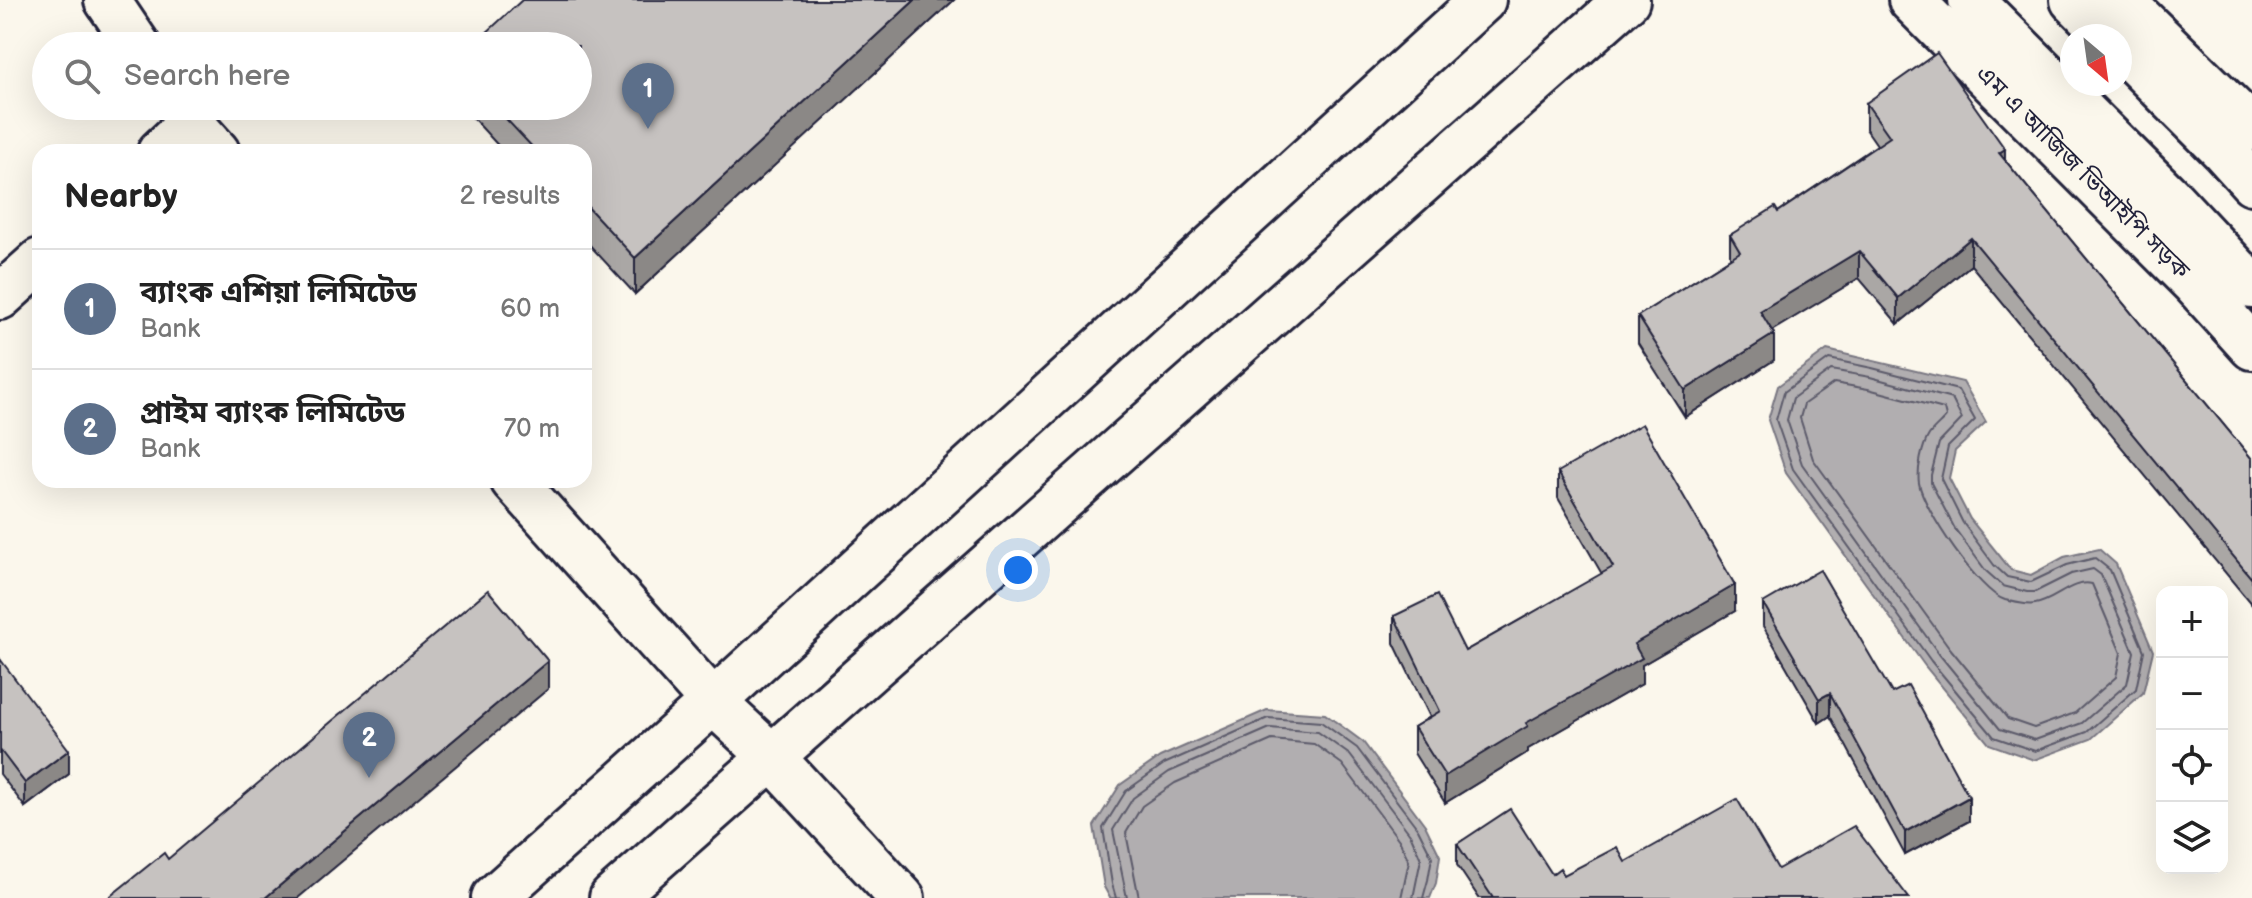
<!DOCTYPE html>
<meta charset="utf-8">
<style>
body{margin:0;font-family:"Balsamiq Sans","Noto Sans Bengali",sans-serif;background:#f6f6f6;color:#222}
.controls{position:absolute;right:24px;bottom:24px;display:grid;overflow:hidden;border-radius:16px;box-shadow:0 8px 32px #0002}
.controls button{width:72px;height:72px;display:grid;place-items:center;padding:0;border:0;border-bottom:2px solid #e0e0e0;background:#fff;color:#222;font:40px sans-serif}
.compass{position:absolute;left:2060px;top:24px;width:72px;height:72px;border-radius:50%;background:#fff;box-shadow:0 8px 32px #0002;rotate:151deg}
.you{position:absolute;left:1018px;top:570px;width:28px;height:28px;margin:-20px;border:6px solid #fff;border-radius:50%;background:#1a73e8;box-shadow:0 0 0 12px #1a73e833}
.badge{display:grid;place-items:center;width:52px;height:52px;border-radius:50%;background:#d93025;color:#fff;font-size:26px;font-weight:700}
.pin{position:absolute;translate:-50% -66px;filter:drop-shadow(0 2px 4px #0008)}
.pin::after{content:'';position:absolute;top:42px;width:28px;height:24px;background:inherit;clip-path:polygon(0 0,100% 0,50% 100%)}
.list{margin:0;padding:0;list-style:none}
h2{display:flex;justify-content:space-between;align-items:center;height:104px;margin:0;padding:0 32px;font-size:34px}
h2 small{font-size:26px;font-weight:400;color:#767676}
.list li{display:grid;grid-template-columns:52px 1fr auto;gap:24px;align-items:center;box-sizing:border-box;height:120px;padding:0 32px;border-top:2px solid #e0e0e0}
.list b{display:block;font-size:30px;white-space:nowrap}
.list p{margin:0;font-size:26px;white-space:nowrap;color:#767676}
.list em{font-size:26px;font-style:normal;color:#767676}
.icon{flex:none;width:44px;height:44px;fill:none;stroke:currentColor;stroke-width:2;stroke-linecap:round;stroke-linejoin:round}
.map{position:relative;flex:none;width:2252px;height:898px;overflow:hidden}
.search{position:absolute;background:#fff;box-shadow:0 8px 32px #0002;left:32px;top:32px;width:560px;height:88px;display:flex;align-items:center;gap:20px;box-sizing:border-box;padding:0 28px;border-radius:44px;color:#767676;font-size:30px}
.panel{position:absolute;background:#fff;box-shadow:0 8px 32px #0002;left:32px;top:144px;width:560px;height:344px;border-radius:24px}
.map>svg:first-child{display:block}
</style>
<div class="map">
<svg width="2252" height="898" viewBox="0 0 2252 898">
<rect width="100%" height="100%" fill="#fbf7ec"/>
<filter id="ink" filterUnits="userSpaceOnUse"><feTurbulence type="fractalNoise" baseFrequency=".0125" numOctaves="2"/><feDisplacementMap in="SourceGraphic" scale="16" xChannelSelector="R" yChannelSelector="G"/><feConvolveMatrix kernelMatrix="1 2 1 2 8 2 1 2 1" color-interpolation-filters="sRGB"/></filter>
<g filter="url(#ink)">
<!-- water -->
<g fill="#b1aeb0" stroke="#787681" stroke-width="2">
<polygon points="1827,350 1963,382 1986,422 1955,451 1949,478 1970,519 2011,570 2031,575 2064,557 2099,549 2116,564 2153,651 2143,693 2091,739 2034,760 1989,744 1925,666 1786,473 1768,420 1778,386"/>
<polygon points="1267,710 1325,714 1363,742 1425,825 1440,856 1436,883 1430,898 1110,898 1104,887 1094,826 1120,785 1160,757"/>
</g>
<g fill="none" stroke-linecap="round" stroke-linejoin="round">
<!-- shore -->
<g stroke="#5b5a6a" stroke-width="2">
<polygon points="1829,359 1872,368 1958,390 1975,420 1948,447 1941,479 1963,523 1994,565 2007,577 2031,582 2067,565 2095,558 2110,570 2144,651 2136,689 2087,732 2035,751 1994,737 1931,661 1793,469 1776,420 1784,392"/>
<polygon points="1831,370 1870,377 1952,399 1962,419 1939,443 1931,475 1931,483 1955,529 1986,571 2003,586 2027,592 2035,592 2071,574 2093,569 2101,575 2134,652 2127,684 2082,723 2035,740 2000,729 1939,654 1802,464 1787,420 1793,398"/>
<path d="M1834,383L1868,389L1944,409L1946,417C1941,423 1934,428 1929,435C1922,446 1917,470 1919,483C1923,509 1980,593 2005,600C2014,602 2026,606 2035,604C2055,601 2072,579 2092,584L2121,653L2116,677L2075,713L2034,728L2008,719L1949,647L1813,459L1800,418L1804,404Z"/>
<polyline points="1116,898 1112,884 1103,828 1126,791 1164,764 1268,718 1321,722 1357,748 1418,829 1432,857 1428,880 1423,898"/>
<polyline points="1127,898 1113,830 1133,798 1169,772 1270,728 1318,732 1350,755 1410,834 1421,859 1413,898"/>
<polyline points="1139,898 1126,833 1142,806 1175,783 1272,740 1314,744 1342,764 1399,840 1409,861 1401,898"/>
</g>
<defs>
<g id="street">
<polyline points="107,0 138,46"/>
<polyline points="179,106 191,123 217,152"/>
<polyline points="160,152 191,123"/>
<polyline points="0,297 40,261"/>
<polyline points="513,480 713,702 771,756 902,898"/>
<polyline points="494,898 713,702 1483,0"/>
<polyline points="612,898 1627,0"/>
</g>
<g id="primary">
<polyline points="1911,0 2194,283 2252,347"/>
<polyline points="2121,0 2252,128"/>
</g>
<g id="highway">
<polyline points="1971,0 2168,196 2252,286"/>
<polyline points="2073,0 2109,36"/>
<polyline points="2120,47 2223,150 2252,182"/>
</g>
</defs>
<!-- street casing -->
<use href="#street" stroke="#22223b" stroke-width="50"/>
<!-- primary casing -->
<use href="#primary" stroke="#22223b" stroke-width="50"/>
<!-- highway casing -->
<use href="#highway" stroke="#22223b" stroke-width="50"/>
<!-- street -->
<use href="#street" stroke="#fbf7ec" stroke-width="44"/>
<!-- primary -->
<use href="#primary" stroke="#fbf7ec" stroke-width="44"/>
<!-- highway -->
<use href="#highway" stroke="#fbf7ec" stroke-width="44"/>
</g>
<!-- wall -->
<g fill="#aaa7a5" stroke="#22223b" stroke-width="2">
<polygon points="954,0 635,294 584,239 584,152 504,152 462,106 578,106"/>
<polygon points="1866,103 2005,160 2252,459 2252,605 1971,265 1898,324 1859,278 1772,330 1774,360 1685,417 1638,343 1638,316 1730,258 1730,235 1778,212 1877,145 1866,129"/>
<polygon points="1558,472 1735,611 1642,665 1642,684 1528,749 1528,752 1445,803 1414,753 1414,727 1430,717 1394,643 1394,616 1465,651 1602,574 1558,498"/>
<polygon points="1763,603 1892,693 1969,821 1905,855 1830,716 1819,723 1763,626"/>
<polygon points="0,659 69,774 25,807 0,774"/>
<polygon points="1457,844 1552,874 1564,875 1625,862 1778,869 1909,898 1479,898 1457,865"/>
</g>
<!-- shaded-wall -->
<g fill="#8b8886" stroke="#22223b" stroke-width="2">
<polygon points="915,0 954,0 635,294 635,258"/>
<polygon points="2005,149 2005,175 1999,153"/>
<polygon points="1971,238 1971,265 1898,324 1898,298"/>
<polygon points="1859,251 1859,278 1760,338 1760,311"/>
<polygon points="1774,334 1774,360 1685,417 1685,390"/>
<polygon points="1735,585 1735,611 1642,665 1642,684 1528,749 1528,752 1445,803 1445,776 1526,723 1634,644"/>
<polygon points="548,661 548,689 298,898 265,898"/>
<polygon points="1830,693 1830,716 1819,723 1819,699"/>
<polygon points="69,750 69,774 25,807 25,783"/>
<polygon points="1969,797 1969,821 1905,855 1905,832"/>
</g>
<!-- building -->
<g fill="#c6c2c0" stroke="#22223b" stroke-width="2">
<polygon points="522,0 915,0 635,258 584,203 584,152 537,152 494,106 578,106 578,46 472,46"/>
<polygon points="1937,53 2005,149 1999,153 2252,459 2252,579 1971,238 1898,298 1859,251 1760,311 1774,334 1685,390 1638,316 1740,252 1730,235 1775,207 1778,212 1890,137 1866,103"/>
<polygon points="1642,424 1735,585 1634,644 1642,658 1526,723 1528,726 1445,776 1414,727 1440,711 1394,616 1437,595 1465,651 1613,567 1558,472"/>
<polygon points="1820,570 1892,693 1908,685 1969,797 1905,832 1830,693 1819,699 1763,603"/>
<polygon points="488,590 548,661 265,898 108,898 164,853 168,859"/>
<polygon points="0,659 69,750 25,783 0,750"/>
<polygon points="1737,799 1778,869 1854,826 1909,898 1493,898 1457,844 1510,809 1552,874 1560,868 1564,875 1617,847 1625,862"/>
</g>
</g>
<g text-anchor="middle" stroke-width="6" stroke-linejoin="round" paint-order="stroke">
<!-- street labels -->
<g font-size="24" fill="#22223b" stroke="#fbf7ec">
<text transform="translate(2083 172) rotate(45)" y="8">এম এ আজিজ ভিআইপি সড়ক</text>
</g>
</g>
</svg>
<div class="controls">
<button>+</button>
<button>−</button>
<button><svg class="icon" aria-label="locate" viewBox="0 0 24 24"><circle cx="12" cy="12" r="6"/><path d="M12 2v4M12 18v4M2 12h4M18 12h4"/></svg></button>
<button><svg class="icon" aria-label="layers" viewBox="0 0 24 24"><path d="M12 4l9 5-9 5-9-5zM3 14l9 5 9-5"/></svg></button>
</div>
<svg class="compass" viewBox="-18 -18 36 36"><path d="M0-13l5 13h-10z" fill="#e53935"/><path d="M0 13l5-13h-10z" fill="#767676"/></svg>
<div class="you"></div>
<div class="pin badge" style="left:648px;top:129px;background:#5c6f8a">1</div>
<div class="pin badge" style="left:369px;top:778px;background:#5c6f8a">2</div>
<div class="search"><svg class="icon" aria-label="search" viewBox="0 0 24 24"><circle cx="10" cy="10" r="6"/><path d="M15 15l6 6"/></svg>Search here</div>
<section class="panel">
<h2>Nearby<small>2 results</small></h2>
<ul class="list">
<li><span class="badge" style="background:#5c6f8a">1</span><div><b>ব্যাংক এশিয়া লিমিটেড</b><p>Bank</p></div><em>60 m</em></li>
<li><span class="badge" style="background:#5c6f8a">2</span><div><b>প্রাইম ব্যাংক লিমিটেড</b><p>Bank</p></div><em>70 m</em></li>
</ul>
</section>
</div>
